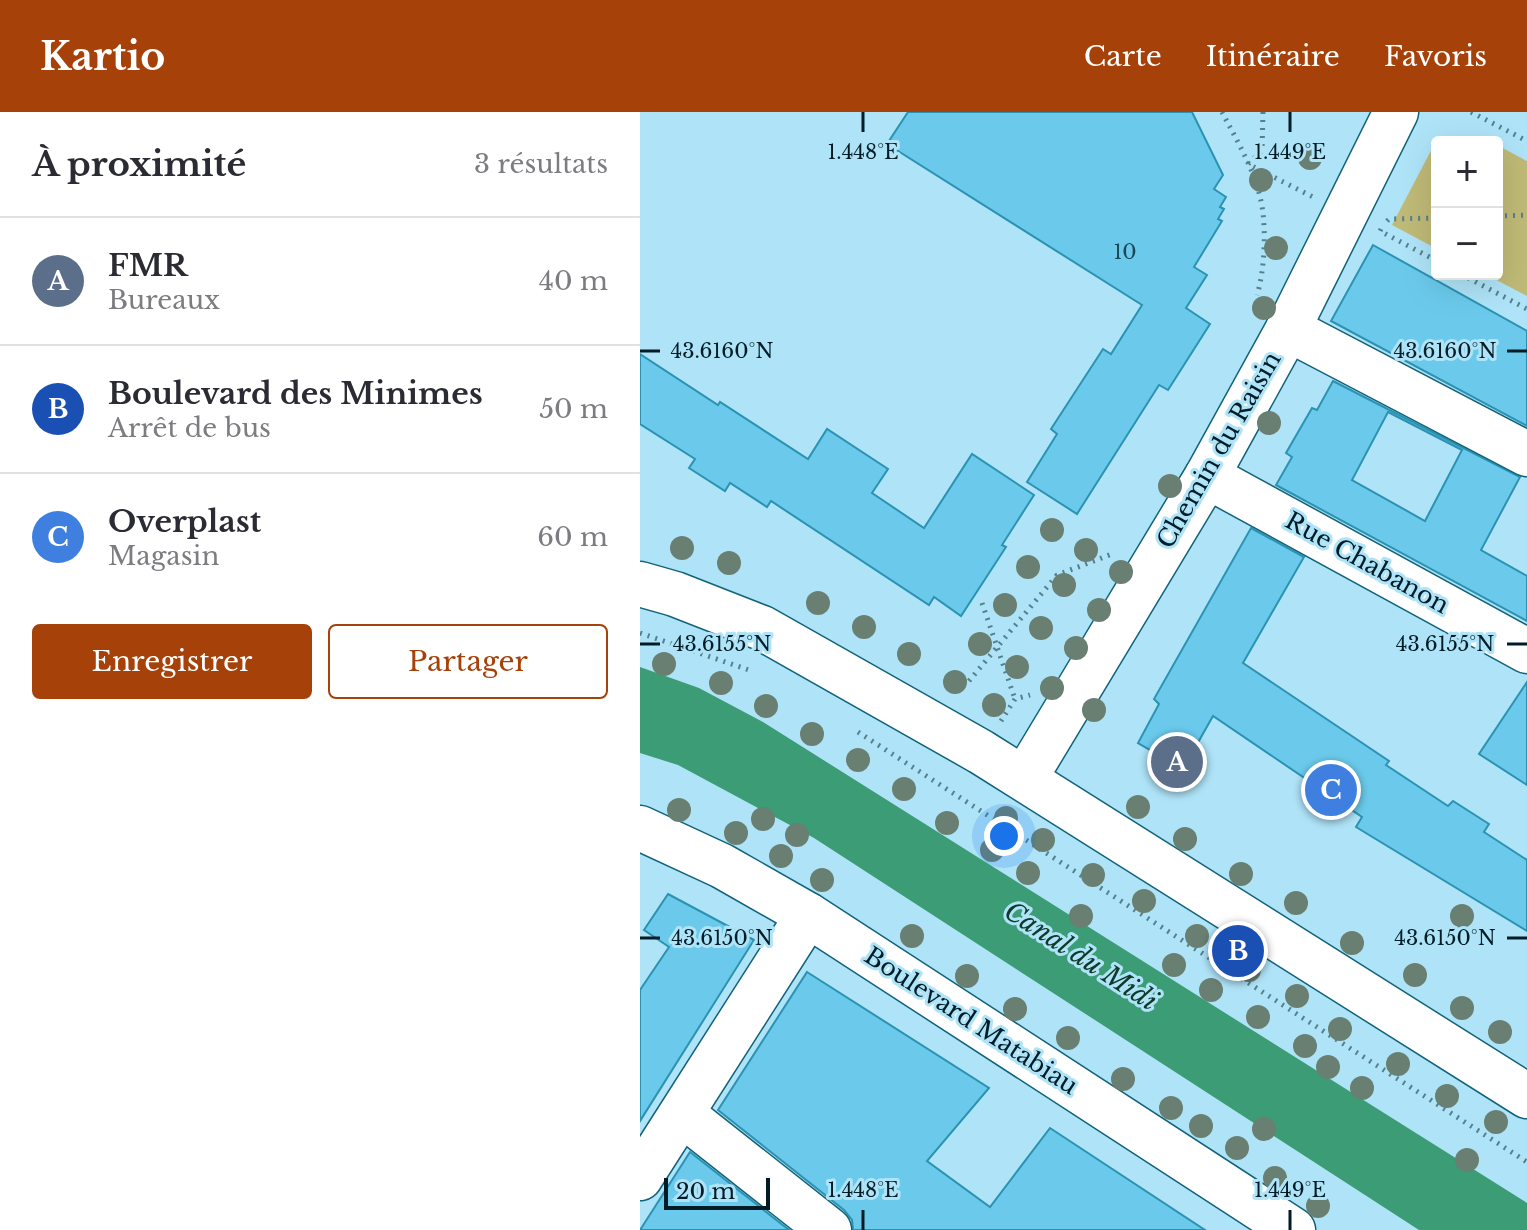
<!DOCTYPE html>
<html lang="fr">
<meta charset="utf-8">
<style>
body{margin:0;font-family:"Libre Baskerville",serif;background:#f7f7f7;color:#2b2b33}
.controls{position:absolute;right:24px;top:24px;display:grid;overflow:hidden;border-radius:8px;box-shadow:0 8px 32px #0002}
.controls button{width:72px;height:72px;display:grid;place-items:center;padding:0;border:0;border-bottom:2px solid #e1e1e2;background:#fff;color:#2b2b33;font:40px sans-serif}
.scale{position:absolute;left:24px;bottom:20px;width:106px;box-sizing:border-box;padding-left:8px;border:4px solid #001d27;border-top:0;font-size:22px;line-height:28px;white-space:nowrap;color:#001d27;-webkit-text-stroke:6px #afe4f8;paint-order:stroke}
.you{position:absolute;left:364px;top:724px;width:28px;height:28px;margin:-20px;border:6px solid #fff;border-radius:50%;background:#1a73e8;box-shadow:0 0 0 12px #1a73e833}
.badge{display:grid;place-items:center;width:52px;height:52px;border-radius:50%;background:#a54109;color:#fff;font-size:26px;font-weight:700}
.pin{position:absolute;translate:-50% -50%;border:4px solid #fff;box-shadow:0 2px 8px #0006}
.list{margin:0;padding:0;list-style:none}
h2{display:flex;justify-content:space-between;align-items:center;height:104px;margin:0;padding:0 32px;font-size:34px}
h2 small{font-size:26px;font-weight:400;color:#7c7c81}
.list li{display:grid;grid-template-columns:52px 1fr auto;gap:24px;align-items:center;box-sizing:border-box;height:128px;padding:0 32px;border-top:2px solid #e1e1e2}
.list b{display:block;font-size:30px;white-space:nowrap}
.list p{margin:0;font-size:26px;white-space:nowrap;color:#7c7c81}
.list em{font-size:26px;font-style:normal;color:#7c7c81}
.actions{display:flex;gap:16px;padding:24px 32px}
.actions a{flex:1;padding:18px 0;border:2px solid #a54109;border-radius:8px;text-align:center;font-size:28px;color:#a54109}
.actions .main{background:#a54109;color:#fff}
.map{position:relative;flex:none;width:887px;height:1118px;overflow:hidden}
header{display:flex;align-items:center;gap:48px;box-sizing:border-box;height:112px;padding:0 40px;background:#a54109;color:#fff}
header strong{font-size:38px}
nav{display:flex;gap:44px;margin-inline-start:auto;font-size:28px}
main{display:flex}
aside{flex:1;background:#fff}
.map>svg:first-child{display:block}
</style>
<header>
<strong>Kartio</strong>
<nav><a>Carte</a><a>Itinéraire</a><a>Favoris</a></nav>
</header>
<main>
<aside>
<h2>À proximité<small>3 résultats</small></h2>
<ul class="list">
<li><span class="badge" style="background:#5c6f8a">A</span><div><b>FMR</b><p>Bureaux</p></div><em>40 m</em></li>
<li><span class="badge" style="background:#1a4fb4">B</span><div><b>Boulevard des Minimes</b><p>Arrêt de bus</p></div><em>50 m</em></li>
<li><span class="badge" style="background:#3f7fe0">C</span><div><b>Overplast</b><p>Magasin</p></div><em>60 m</em></li>
</ul>
<div class="actions"><a class="main">Enregistrer</a><a>Partager</a></div>
</aside>
<div class="map">
<svg width="887" height="1118" viewBox="0 0 887 1118">
<rect width="100%" height="100%" fill="#afe4f8"/>
<!-- green -->
<g fill="#c0ba77">
<polygon points="796,29 799,30 797,137 752,113"/>
<polygon points="857,33 887,49 887,184 845,162 857,162"/>
</g>
<!-- water -->
<polygon fill="#3c9c75" points="0,555 59,576 123,610 887,1091 887,1118 779,1118 174,726 38,653 0,641"/>
<!-- building -->
<g fill="#6bcaec" stroke="#2b92b2" stroke-width="2" fill-rule="evenodd">
<polygon points="268,0 552,0 583,63 574,77 586,85 580,95 584,97 578,107 582,109 554,155 567,163 546,196 570,212 528,278 519,273 437,402 387,370 417,322 411,317 463,237 471,242 502,193 247,32"/>
<polygon points="733,133 887,219 887,314 691,209"/>
<polygon points="0,242 78,293 80,290 168,347 187,317 248,357 232,381 284,416 332,342 394,383 362,433 366,435 321,504 294,485 289,493 131,389 127,395 90,371 85,379 49,356 55,347 0,312"/>
<path d="M693,269L880,365L841,438L887,464V509L636,373L652,345L646,341L672,296L677,298ZM748,300L822,338L785,409L712,368Z"/>
<polygon points="611,416 664,445 603,551 749,649 746,653 808,694 813,689 849,712 844,720 887,748 887,819 716,715 722,705 573,604 543,657 498,631 519,592 514,587"/>
<polygon points="887,570 887,673 839,642"/>
<polygon points="28,782 114,828 0,1009 0,878 29,835 4,818"/>
<polygon points="167,860 349,976 287,1049 350,1095 410,1016 565,1118 213,1118 212,1108 204,1098 78,998"/>
<polygon points="50,1040 149,1118 0,1118"/>
</g>
<g fill="none" stroke-linecap="round" stroke-linejoin="round">
<defs>
<g id="minor">
<polyline points="648,217 887,342"/>
<polyline points="567,364 887,539"/>
<polyline points="385,666 567,364 648,217 756,0"/>
<polyline points="42,1002 189,1118"/>
<polyline points="0,1066 168,803"/>
</g>
<g id="major">
<polyline points="0,472 35,482 122,516 341,640 887,984"/>
<polyline points="0,716 82,754 168,803 653,1118"/>
</g>
</defs>
<!-- minor casing -->
<use href="#minor" stroke="#11637b" stroke-width="47"/>
<!-- major casing -->
<use href="#major" stroke="#11637b" stroke-width="47"/>
<!-- path -->
<g stroke="#57808f" stroke-width="5" stroke-dasharray="2 6" stroke-linecap="butt">
<path d="M582,0C596,27 613,55 620,85C627,111 625,158 617,183"/>
<polyline points="623,0 622,39 608,52 673,85"/>
<polyline points="831,0 887,29"/>
<polyline points="857,104 887,103"/>
<polyline points="747,109 749,107 797,106"/>
<polyline points="741,117 740,119 797,149"/>
<polyline points="821,162 887,197"/>
<polyline points="342,491 375,587"/>
<polyline points="0,521 109,558"/>
<polyline points="329,569 417,463 472,442"/>
<polyline points="361,609 375,587 390,583"/>
<polyline points="218,620 887,1050"/>
</g>
<!-- minor -->
<use href="#minor" stroke="#fff" stroke-width="44"/>
<!-- major -->
<use href="#major" stroke="#fff" stroke-width="44"/>
</g>
<!-- trees -->
<g fill="#697f72">
<circle cx="670" cy="46" r="12"/>
<circle cx="621" cy="68" r="12"/>
<circle cx="636" cy="136" r="12"/>
<circle cx="624" cy="196" r="12"/>
<circle cx="629" cy="311" r="12"/>
<circle cx="530" cy="374" r="12"/>
<circle cx="412" cy="418" r="12"/>
<circle cx="42" cy="436" r="12"/>
<circle cx="446" cy="438" r="12"/>
<circle cx="89" cy="451" r="12"/>
<circle cx="388" cy="455" r="12"/>
<circle cx="481" cy="460" r="12"/>
<circle cx="424" cy="473" r="12"/>
<circle cx="178" cy="491" r="12"/>
<circle cx="365" cy="493" r="12"/>
<circle cx="459" cy="498" r="12"/>
<circle cx="224" cy="515" r="12"/>
<circle cx="401" cy="516" r="12"/>
<circle cx="340" cy="532" r="12"/>
<circle cx="436" cy="536" r="12"/>
<circle cx="269" cy="542" r="12"/>
<circle cx="24" cy="552" r="12"/>
<circle cx="377" cy="555" r="12"/>
<circle cx="315" cy="570" r="12"/>
<circle cx="81" cy="571" r="12"/>
<circle cx="412" cy="576" r="12"/>
<circle cx="354" cy="593" r="12"/>
<circle cx="126" cy="594" r="12"/>
<circle cx="454" cy="598" r="12"/>
<circle cx="172" cy="622" r="12"/>
<circle cx="218" cy="648" r="12"/>
<circle cx="264" cy="677" r="12"/>
<circle cx="498" cy="695" r="12"/>
<circle cx="39" cy="698" r="12"/>
<circle cx="366" cy="706" r="12"/>
<circle cx="123" cy="707" r="12"/>
<circle cx="307" cy="711" r="12"/>
<circle cx="96" cy="721" r="12"/>
<circle cx="157" cy="723" r="12"/>
<circle cx="545" cy="727" r="12"/>
<circle cx="403" cy="728" r="12"/>
<circle cx="352" cy="738" r="12"/>
<circle cx="141" cy="744" r="12"/>
<circle cx="388" cy="761" r="12"/>
<circle cx="601" cy="762" r="12"/>
<circle cx="453" cy="763" r="12"/>
<circle cx="182" cy="768" r="12"/>
<circle cx="504" cy="789" r="12"/>
<circle cx="656" cy="791" r="12"/>
<circle cx="441" cy="804" r="12"/>
<circle cx="822" cy="804" r="12"/>
<circle cx="272" cy="824" r="12"/>
<circle cx="557" cy="824" r="12"/>
<circle cx="712" cy="831" r="12"/>
<circle cx="534" cy="853" r="12"/>
<circle cx="609" cy="858" r="12"/>
<circle cx="775" cy="863" r="12"/>
<circle cx="327" cy="864" r="12"/>
<circle cx="571" cy="878" r="12"/>
<circle cx="657" cy="884" r="12"/>
<circle cx="822" cy="896" r="12"/>
<circle cx="375" cy="897" r="12"/>
<circle cx="618" cy="905" r="12"/>
<circle cx="700" cy="917" r="12"/>
<circle cx="860" cy="920" r="12"/>
<circle cx="428" cy="926" r="12"/>
<circle cx="665" cy="934" r="12"/>
<circle cx="758" cy="952" r="12"/>
<circle cx="688" cy="955" r="12"/>
<circle cx="483" cy="967" r="12"/>
<circle cx="722" cy="976" r="12"/>
<circle cx="807" cy="984" r="12"/>
<circle cx="531" cy="996" r="12"/>
<circle cx="856" cy="1010" r="12"/>
<circle cx="561" cy="1014" r="12"/>
<circle cx="624" cy="1017" r="12"/>
<circle cx="597" cy="1036" r="12"/>
<circle cx="827" cy="1048" r="12"/>
<circle cx="635" cy="1066" r="12"/>
<circle cx="678" cy="1094" r="12"/>
</g>
<!-- ticks -->
<path fill="none" stroke="#001d27" stroke-width="3" d="M223,0V20M650,0V20M0,239H20M867,239H887M0,532H20M867,532H887M0,826H20M867,826H887M223,1098V1118M650,1098V1118"/>
<g text-anchor="middle" stroke-width="6" stroke-linejoin="round" paint-order="stroke">
<!-- number labels -->
<g font-size="20" fill="#1b4858">
<text x="485" y="147">10</text>
</g>
<!-- street labels -->
<g font-size="24" fill="#001d27" stroke="#afe4f8">
<text transform="translate(579 338) rotate(-60)" y="8">Chemin du Raisin</text>
<text transform="translate(727 451) rotate(29)" y="8">Rue Chabanon</text>
<text transform="translate(331 909) rotate(33)" y="8">Boulevard Matabiau</text>
</g>
<!-- water labels -->
<g font-size="26" font-style="italic" fill="#0f3928" stroke="#afe4f8">
<text transform="translate(441 844) rotate(33)" y="9">Canal du Midi</text>
</g>
</g>
<g font-size="20" text-anchor="middle" fill="#001d27" stroke="#afe4f8" stroke-width="6" stroke-linejoin="round" paint-order="stroke">
<text x="223" y="47">1.448°E</text>
<text x="650" y="47">1.449°E</text>
<text x="82" y="246">43.6160°N</text>
<text x="805" y="246">43.6160°N</text>
<text x="82" y="539">43.6155°N</text>
<text x="805" y="539">43.6155°N</text>
<text x="82" y="833">43.6150°N</text>
<text x="805" y="833">43.6150°N</text>
<text x="223" y="1085">1.448°E</text>
<text x="650" y="1085">1.449°E</text>
</g>
</svg>
<div class="controls">
<button>+</button>
<button>−</button>
</div>
<div class="scale">20 m</div>
<div class="you"></div>
<div class="pin badge" style="left:537px;top:650px;background:#5c6f8a">A</div>
<div class="pin badge" style="left:598px;top:839px;background:#1a4fb4">B</div>
<div class="pin badge" style="left:691px;top:678px;background:#3f7fe0">C</div>
</div>
</main>
